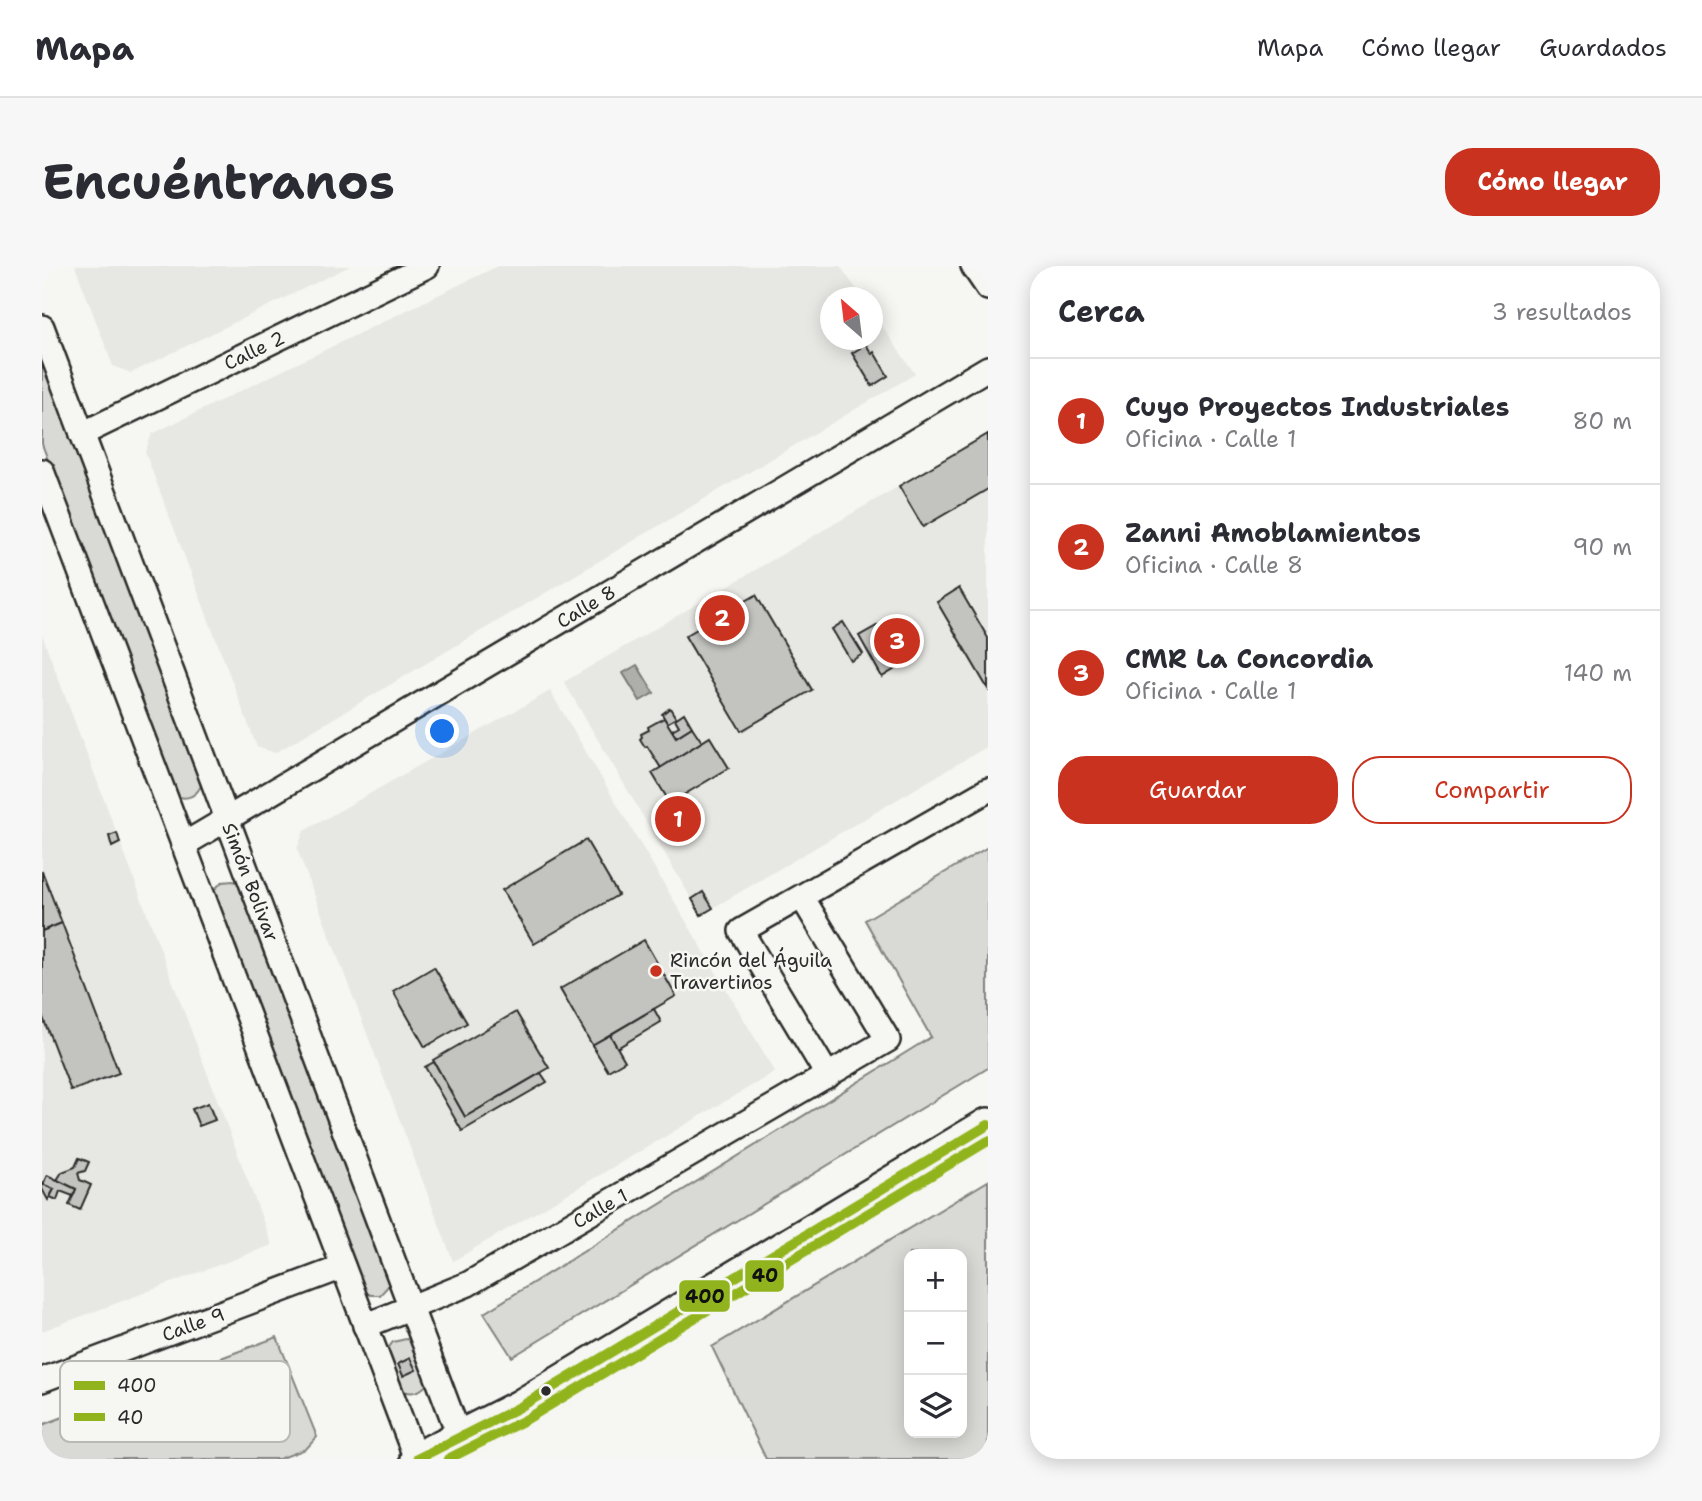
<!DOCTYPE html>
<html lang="es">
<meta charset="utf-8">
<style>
body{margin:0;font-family:"Shantell Sans",sans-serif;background:#f7f7f7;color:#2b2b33}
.controls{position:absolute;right:21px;bottom:21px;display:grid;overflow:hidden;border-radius:14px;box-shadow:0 4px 18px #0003}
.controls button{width:63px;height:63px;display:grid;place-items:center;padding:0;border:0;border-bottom:2px solid #e1e1e2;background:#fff;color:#2b2b33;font:35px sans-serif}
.compass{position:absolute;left:778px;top:21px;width:63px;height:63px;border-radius:50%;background:#fff;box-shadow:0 4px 18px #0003;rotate:332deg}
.you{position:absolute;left:401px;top:466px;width:24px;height:24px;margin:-18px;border:5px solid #fff;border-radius:50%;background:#1a73e8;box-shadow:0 0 0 10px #1a73e833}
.badge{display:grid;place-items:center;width:46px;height:46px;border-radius:50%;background:#c8321e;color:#fff;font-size:23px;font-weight:700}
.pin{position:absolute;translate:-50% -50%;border:4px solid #fff;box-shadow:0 2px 7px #0006}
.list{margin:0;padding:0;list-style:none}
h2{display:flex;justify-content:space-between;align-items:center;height:91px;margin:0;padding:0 28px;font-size:30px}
h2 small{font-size:23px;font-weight:400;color:#7c7c81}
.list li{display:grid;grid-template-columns:46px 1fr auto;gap:21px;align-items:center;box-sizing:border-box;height:126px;padding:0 28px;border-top:2px solid #e1e1e2}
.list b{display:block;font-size:26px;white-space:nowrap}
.list p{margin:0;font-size:23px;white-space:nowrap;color:#7c7c81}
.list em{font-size:23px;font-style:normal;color:#7c7c81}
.actions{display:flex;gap:14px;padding:21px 28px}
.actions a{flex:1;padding:16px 0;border:2px solid #c8321e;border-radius:28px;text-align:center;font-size:24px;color:#c8321e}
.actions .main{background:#c8321e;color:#fff}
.icon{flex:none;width:38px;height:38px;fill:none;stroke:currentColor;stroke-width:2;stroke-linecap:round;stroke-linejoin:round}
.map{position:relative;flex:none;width:946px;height:1193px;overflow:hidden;border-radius:28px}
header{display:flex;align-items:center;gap:42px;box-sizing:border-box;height:98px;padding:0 35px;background:#fff;border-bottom:2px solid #e1e1e2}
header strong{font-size:33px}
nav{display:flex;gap:38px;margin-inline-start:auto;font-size:24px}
.intro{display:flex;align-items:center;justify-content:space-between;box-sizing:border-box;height:168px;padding:0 42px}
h1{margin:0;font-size:49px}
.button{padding:18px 32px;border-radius:28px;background:#c8321e;color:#fff;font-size:24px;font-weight:700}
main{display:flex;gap:42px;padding:0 42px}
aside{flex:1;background:#fff;border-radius:28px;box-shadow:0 4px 18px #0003}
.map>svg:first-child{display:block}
</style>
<header>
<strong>Mapa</strong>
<nav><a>Mapa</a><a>Cómo llegar</a><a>Guardados</a></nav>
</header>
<div class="intro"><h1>Encuéntranos</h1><a class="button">Cómo llegar</a></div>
<main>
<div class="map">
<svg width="946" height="1193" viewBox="0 0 946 1193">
<rect width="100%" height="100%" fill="#f6f6f2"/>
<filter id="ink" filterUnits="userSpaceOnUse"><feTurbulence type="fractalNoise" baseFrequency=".0143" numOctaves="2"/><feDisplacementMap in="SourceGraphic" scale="14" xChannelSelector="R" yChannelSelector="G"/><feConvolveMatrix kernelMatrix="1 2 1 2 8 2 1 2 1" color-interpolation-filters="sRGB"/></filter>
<g filter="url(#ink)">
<!-- built -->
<g fill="#e7e7e3">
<polygon points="33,0 308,0 89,107 71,100"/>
<polygon points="456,0 798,0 820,31 788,32 788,74 830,74 831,47 873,108 233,487 215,481 103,186 110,168"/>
<polygon points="946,168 946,480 659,649 522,416"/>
<polygon points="0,369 230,979 0,1065"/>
<polygon points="508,425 733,806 411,995 255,583 262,565"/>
</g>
<!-- green -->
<g fill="#d9d9d5" stroke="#828280" stroke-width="2" fill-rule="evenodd">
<path d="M0,90L160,517C156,529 145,536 132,529L0,178Z"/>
<polygon points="946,581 946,802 470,1091 442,1047 889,771 823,654"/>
<polygon points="191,615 198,617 349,1017 338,1029 329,1029 322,1026 170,626 180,616"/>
<path d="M946,915V1193H724L670,1081ZM920,988V1167H867V988Z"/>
<polygon points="235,1071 275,1171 264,1183 237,1193 0,1193 0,1159"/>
<path d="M364,1073L369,1074L386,1117C379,1126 370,1129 359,1124L344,1085L351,1076Z"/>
</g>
<!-- water -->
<polygon fill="#aeaeab" stroke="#7a7a78" stroke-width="2" points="595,399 612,427 598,435 581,407"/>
<!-- building -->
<g fill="#c3c3c0" stroke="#2b2b2b" stroke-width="2">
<polygon points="813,74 821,74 830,88 832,86 846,110 830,120 810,87 818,82"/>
<polygon points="946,168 946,223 881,261 857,220"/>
<polygon points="917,322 946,372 946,423 895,336"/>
<polygon points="714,329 770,424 699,465 643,370"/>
<polygon points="845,354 868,394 840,411 817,370"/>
<polygon points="801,356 821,388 809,395 790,363"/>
<polygon points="628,442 634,452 625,457 620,448"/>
<polygon points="642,447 650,461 634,471 630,464 637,460 633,453"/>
<polygon points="622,452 634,471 650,461 660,476 619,502 605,480 603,481 598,473 600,471 599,468 607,464 606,461"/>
<polygon points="668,471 687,502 628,537 610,507"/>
<polygon points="75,567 78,577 70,581 67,570"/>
<polygon points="544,574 576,629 492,678 460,624"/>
<polygon points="0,605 20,657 0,665"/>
<polygon points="661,626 671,642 659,649 650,633"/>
<polygon points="20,657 77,807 29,825 0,749 0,665"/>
<polygon points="602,674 634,730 550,779 518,723"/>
<polygon points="392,701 425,757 383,781 351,725"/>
<polygon points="612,743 619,756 575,782 568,769"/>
<polygon points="474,746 507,802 423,851 391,794"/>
<polygon points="568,769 583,795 566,805 550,779"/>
<polygon points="392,796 423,851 499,807 505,816 420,865 383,801"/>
<polygon points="166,837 173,854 157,860 150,843"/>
<polygon points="37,892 47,896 43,905 36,907 38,914 49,919 38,944 27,939 34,923 15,914 20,906 33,901"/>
<polygon points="5,909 34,923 31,930 18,925 15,934 8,931 12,923 1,919"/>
<polygon points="0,918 12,923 6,934 0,923"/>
<polygon points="368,1092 374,1104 361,1110 356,1098"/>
</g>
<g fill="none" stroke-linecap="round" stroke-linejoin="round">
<defs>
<g id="street">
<polyline points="931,0 946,22"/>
<polyline points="0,61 418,1172"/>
<polyline points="40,168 385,0"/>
<polyline points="0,205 374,1193"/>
<polyline points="141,579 946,102"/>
<polyline points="786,810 699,665 946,524"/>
<polyline points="323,1060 426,1018 846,774 760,631"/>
<polyline points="0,1114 301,1001"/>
</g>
<polyline id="secondary" points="375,1193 478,1141 946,859"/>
</defs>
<!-- street casing -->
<use href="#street" stroke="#2b2b2b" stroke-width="28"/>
<!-- secondary casing -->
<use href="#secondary" stroke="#2b2b2b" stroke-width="38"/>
<!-- street -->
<use href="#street" stroke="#f6f6f2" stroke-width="23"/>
<!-- secondary -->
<use href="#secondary" stroke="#f6f6f2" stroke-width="33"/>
<defs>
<polyline id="bus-1" points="375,1193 478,1141 946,859"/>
<polyline id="bus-2" points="406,1193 485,1153 946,875"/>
</defs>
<!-- bus-1 casing -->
<use href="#bus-1" stroke="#f6f6f2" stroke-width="16"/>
<!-- bus-2 casing -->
<use href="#bus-2" stroke="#f6f6f2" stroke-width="16"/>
<!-- bus-1 -->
<use href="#bus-1" stroke="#91b41e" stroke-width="10"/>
<!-- bus-2 -->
<use href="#bus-2" stroke="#91b41e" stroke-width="10"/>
</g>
</g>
<!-- markers -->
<circle fill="#c8321e" stroke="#f6f6f2" stroke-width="2.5" cx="614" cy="705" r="7"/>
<circle fill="#2b2b2b" stroke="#f6f6f2" stroke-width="2.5" cx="504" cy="1125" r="6"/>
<g text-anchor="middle" stroke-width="5" stroke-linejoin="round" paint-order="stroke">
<!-- street labels -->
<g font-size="19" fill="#2b2b2b" stroke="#f6f6f2">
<text transform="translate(212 84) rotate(-26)" y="7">Calle 2</text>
<text transform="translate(544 340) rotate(-31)" y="7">Calle 8</text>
<text transform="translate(209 616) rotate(69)" y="7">Simón Bolivar</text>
<text transform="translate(558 942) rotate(-30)" y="7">Calle 1</text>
<text transform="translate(151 1058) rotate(-20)" y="7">Calle 9</text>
</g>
<!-- poi labels -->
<g font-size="19" fill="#2b2b2b" stroke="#f6f6f2" text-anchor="start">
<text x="628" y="701">Rincón del Águila<tspan x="628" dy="22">Travertinos</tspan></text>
</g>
</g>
<!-- legend -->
<rect x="18" y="1095" width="230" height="81" rx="10" fill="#f6f6f2" stroke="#b9b9b6" stroke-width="2"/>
<rect x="32" y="1115" width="31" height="9" fill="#91b41e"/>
<rect x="32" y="1147" width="31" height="8" fill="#91b41e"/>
<g font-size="19" fill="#2b2b2b">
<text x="75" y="1126">400</text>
<text x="75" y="1158">40</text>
</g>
<g stroke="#f6f6f2" stroke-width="2.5">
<rect x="702" y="993" width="41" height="34" rx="7" fill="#91b41e"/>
<rect x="636" y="1013" width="53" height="34" rx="7" fill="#91b41e"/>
</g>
<g font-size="19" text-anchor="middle" font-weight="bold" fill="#111">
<text x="723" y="1016">40</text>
<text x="663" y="1037">400</text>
</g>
</svg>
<div class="controls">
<button>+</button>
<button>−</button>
<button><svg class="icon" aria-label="layers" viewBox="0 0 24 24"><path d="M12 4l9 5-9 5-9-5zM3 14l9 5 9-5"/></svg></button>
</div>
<svg class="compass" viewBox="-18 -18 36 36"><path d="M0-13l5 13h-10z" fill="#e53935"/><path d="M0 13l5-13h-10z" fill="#7c7c81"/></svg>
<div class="you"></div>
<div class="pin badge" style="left:636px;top:553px">1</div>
<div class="pin badge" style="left:680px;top:352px">2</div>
<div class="pin badge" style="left:855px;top:375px">3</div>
</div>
<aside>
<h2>Cerca<small>3 resultados</small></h2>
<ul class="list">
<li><span class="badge">1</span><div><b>Cuyo Proyectos Industriales</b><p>Oficina · Calle 1</p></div><em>80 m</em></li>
<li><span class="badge">2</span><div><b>Zanni Amoblamientos</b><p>Oficina · Calle 8</p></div><em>90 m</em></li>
<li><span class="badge">3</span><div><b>CMR La Concordia</b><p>Oficina · Calle 1</p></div><em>140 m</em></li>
</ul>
<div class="actions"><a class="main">Guardar</a><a>Compartir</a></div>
</aside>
</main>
